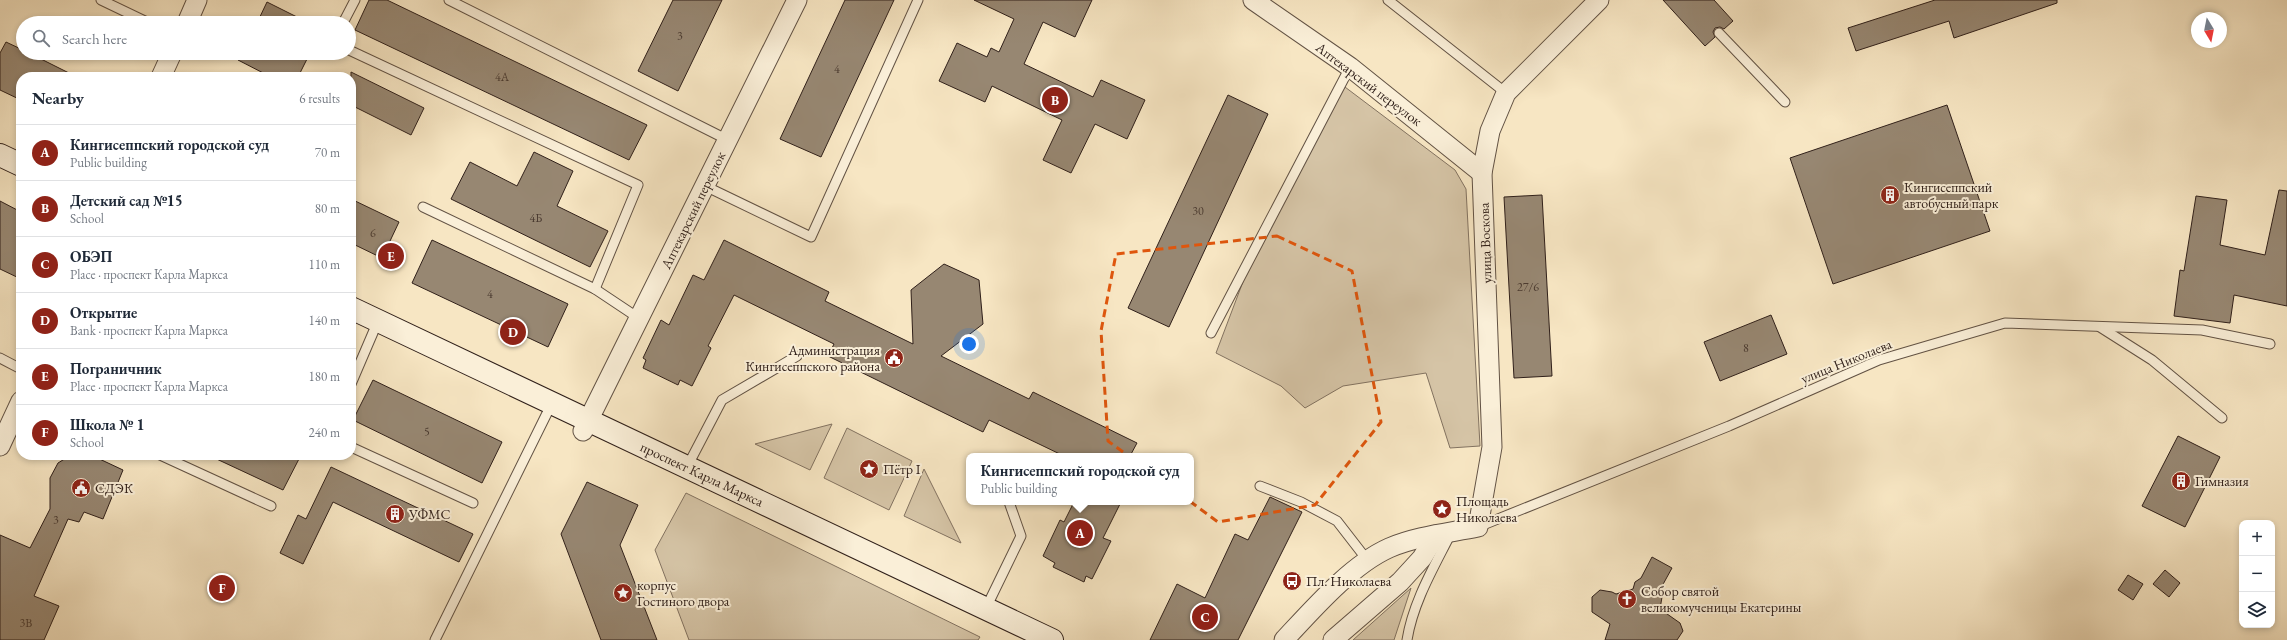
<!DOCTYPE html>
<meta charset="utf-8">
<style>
body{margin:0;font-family:"EB Garamond",serif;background:#f2f2f3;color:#1f2937}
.controls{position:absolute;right:12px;bottom:12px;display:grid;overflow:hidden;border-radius:8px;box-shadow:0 2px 6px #0003}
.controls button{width:36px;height:36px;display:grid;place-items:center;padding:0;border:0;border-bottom:1px solid #e0e1e3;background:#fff;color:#1f2937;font:20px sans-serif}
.compass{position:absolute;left:2191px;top:12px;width:36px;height:36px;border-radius:50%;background:#fff;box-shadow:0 2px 6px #0003;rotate:170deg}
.you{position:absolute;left:969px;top:344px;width:14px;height:14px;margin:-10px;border:3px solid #fff;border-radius:50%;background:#1a73e8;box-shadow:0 0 0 6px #1a73e833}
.badge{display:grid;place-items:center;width:26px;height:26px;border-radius:50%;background:#8f2418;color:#fff;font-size:13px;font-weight:700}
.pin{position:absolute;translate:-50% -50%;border:2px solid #fff;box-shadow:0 1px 4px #0006}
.popup{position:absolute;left:966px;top:453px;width:228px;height:52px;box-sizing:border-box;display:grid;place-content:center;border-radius:8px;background:#fff;filter:drop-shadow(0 1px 3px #0005);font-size:13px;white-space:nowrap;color:#747a83}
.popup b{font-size:15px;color:#1f2937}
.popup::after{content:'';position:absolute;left:50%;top:100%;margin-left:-8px;border:8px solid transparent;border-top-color:#fff}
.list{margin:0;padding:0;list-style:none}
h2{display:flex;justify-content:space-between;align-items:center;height:52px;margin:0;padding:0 16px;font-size:17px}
h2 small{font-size:13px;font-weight:400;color:#747a83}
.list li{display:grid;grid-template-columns:26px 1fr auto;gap:12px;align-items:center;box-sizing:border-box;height:56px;padding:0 16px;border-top:1px solid #e0e1e3}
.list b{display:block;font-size:15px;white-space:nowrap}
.list p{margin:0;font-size:13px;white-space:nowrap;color:#747a83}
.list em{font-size:13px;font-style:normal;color:#747a83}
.icon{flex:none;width:22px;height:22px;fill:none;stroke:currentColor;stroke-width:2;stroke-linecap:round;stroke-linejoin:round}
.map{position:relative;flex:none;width:2287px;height:640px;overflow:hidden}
.search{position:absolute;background:#fff;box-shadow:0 2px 6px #0003;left:16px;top:16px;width:340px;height:44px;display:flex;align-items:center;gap:10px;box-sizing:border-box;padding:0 14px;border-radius:22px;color:#747a83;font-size:15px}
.panel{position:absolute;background:#fff;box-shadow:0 2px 6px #0003;left:16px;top:72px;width:340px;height:388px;border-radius:16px}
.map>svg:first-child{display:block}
</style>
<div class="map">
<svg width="2287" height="640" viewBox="0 0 2287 640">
<rect width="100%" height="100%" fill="#f7e6c3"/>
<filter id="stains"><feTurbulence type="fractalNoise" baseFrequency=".005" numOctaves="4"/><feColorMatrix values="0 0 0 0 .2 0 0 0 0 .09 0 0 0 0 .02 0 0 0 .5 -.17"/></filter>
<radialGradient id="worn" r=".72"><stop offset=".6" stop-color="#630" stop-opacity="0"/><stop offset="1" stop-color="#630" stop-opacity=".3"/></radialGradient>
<!-- green -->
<g fill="#d5c4a6" stroke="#827260">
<polygon points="1341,84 1455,170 1466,189 1480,446 1450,448 1426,373 1343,386 1305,408 1281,386 1216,353 1255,250"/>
<polygon points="832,424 810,470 755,444"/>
<polygon points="847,428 912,461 889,510 824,478"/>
<polygon points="924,469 961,543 904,516"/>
<polygon points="686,493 980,637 978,640 689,640 655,550"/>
<polygon points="1411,588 1394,640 1353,640"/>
</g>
<!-- building -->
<g fill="#978772" stroke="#30201a">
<polygon points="369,0 387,0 647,125 629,160 355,30"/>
<polygon points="673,0 722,0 678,91 638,71"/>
<polygon points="845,0 894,0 821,157 780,139"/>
<polygon points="974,0 1092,0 1075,37 1043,22 1024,64 1093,97 1101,80 1145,100 1127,139 1095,124 1071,173 1043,160 1062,120 992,86 985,102 939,81 957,43 987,57 991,48 999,52 1014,19"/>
<polygon points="1663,0 1714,0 1733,21 1724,29 1720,27 1715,28 1713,32 1715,37 1705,46"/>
<polygon points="1935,0 2057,0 2057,3 1954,38 1949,21 1856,51 1848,28"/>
<polygon points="267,2 309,23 257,23"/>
<polygon points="6,42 23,50 23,53 29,53 77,77 21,77 21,100 0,90 0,53"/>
<polygon points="242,53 310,53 298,77 271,77 238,60"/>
<polygon points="351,72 424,108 411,135 351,105"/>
<polygon points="1228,95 1268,114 1169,327 1128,308"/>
<polygon points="1947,105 1990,231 1833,284 1790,158"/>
<polygon points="534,152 573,171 557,206 608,231 590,267 451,199 470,162 517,186"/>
<polygon points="2279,190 2287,191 2287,306 2234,295 2230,323 2174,316 2180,270 2184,271 2196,196 2227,200 2220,245 2265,255"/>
<polygon points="1542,195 1552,376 1514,378 1504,197"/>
<polygon points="351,199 399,222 382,258 351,243"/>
<polygon points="0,201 21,212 21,279 0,269"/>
<polygon points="432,240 568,304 548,347 412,283"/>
<polygon points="724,240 829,292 825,301 913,344 911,290 944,264 979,280 983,324 941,356 1029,399 1033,392 1137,443 1130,456 1064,456 989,420 983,432 828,356 834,344 734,295 708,346 711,348 692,386 680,380 678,385 643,368 646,360 643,358 661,320 669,325 693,275 704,280"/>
<polygon points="1771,315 1787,354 1720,381 1704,342"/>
<polygon points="373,380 502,442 482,483 353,420"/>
<polygon points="2178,436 2220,457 2185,527 2142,506"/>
<polygon points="71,455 91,455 123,470 103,519 84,512 79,522 68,519 34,596 59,606 44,640 0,640 0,535 30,548 50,509 50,478 58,463"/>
<polygon points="208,455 301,455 283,490"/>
<polygon points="331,467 473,534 459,562 333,502 303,564 280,553 298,515 306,519"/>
<polygon points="587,482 638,505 620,545 657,640 601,640 561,534"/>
<polygon points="1270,497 1302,512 1238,640 1150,640 1177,584 1205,598 1235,534 1248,540"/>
<polygon points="1074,502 1121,502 1103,538 1111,541 1092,579 1086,576 1084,582 1053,567 1055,563 1043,556 1060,520 1064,522"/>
<polygon points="1652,557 1672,568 1661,588 1662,597 1660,609 1680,623 1683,631 1677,640 1605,640 1610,624 1592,612 1592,597 1600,590 1612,592 1616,594 1633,589 1635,582 1641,578"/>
<polygon points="2165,570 2180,583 2169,597 2153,584"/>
<polygon points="2128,575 2143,584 2133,600 2118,590"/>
</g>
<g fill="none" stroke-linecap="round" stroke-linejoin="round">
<defs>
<g id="service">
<polyline points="101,0 149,23"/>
<polyline points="449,0 728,140"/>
<polyline points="1388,0 1506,93"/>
<polyline points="343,23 355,0"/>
<polyline points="1719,33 1785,102"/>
<polyline points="349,50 638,185 595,289"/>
<polyline points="705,186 811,237 918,0"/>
<polyline points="423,207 595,289 640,319"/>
<polyline points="2100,327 2152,360 2222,418"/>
<polyline points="1211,333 1350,67"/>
<polyline points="0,358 21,369"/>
<polyline points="351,384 378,321"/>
<polyline points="351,447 473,503"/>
<polyline points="160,455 271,506"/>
<polyline points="687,467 722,400 797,356"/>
<polyline points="1260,486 1301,502 1337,521 1368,561"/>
<polyline points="1478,527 1729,426 1879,360 2005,323 2202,330 2270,344"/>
<polyline points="986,608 1021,536 1009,502"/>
<polyline points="435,640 552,403"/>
<path d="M1407,640C1413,602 1434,567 1451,533"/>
</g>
<g id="minor">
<polyline points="1253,0 1350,67 1482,173"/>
<polyline points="187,23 197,0"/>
<polyline points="161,77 172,53"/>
<polyline points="583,431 797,0"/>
<polyline points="0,446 21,401"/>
<path d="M1284,640C1312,610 1351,565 1389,548C1417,536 1449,533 1478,527L1492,447L1482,173L1490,131L1506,93L1599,0"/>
<polyline points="1333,640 1400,582 1422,558 1436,535"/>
</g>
<g id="secondary">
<polyline points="0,155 21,165"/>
<polyline points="351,308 1052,640"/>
</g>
</defs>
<!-- service casing -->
<use href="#service" stroke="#625244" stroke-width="11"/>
<!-- minor casing -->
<use href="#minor" stroke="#625244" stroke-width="21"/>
<!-- secondary casing -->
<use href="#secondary" stroke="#30201a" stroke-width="24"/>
<!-- service -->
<use href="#service" stroke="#faefd8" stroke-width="9"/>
<!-- minor -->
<use href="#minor" stroke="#faefd8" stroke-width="19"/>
<!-- secondary -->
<use href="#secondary" stroke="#faefd8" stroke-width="22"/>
</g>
<!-- marked area -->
<path fill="none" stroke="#df560d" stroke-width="3" stroke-dasharray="8 5" stroke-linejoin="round" d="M1277,236L1352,271L1381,422L1315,505L1218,522L1108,441L1101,331L1116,254Z"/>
<!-- icons -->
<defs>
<symbol id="building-disc" viewBox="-11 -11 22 22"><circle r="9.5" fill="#8f2418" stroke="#faefd8"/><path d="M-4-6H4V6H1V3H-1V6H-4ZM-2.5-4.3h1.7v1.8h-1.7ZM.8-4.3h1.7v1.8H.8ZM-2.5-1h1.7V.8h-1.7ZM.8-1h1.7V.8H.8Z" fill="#fff"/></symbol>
<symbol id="civic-disc" viewBox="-11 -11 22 22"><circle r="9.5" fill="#8f2418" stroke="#faefd8"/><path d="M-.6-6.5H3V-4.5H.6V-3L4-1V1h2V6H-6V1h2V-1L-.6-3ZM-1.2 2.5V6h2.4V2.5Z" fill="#fff"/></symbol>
<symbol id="sight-disc" viewBox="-11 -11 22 22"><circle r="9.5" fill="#8f2418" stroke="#faefd8"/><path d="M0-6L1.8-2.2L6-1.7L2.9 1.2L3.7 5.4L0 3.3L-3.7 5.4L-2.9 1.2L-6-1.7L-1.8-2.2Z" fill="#fff"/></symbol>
<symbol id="bus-disc" viewBox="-11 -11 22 22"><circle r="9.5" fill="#8f2418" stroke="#faefd8"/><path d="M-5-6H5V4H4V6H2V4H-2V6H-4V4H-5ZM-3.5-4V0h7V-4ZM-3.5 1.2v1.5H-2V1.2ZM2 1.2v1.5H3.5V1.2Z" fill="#fff"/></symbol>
<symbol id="church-disc" viewBox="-11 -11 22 22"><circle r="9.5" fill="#8f2418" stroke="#faefd8"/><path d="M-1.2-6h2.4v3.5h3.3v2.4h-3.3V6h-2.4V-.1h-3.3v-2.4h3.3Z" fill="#fff"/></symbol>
</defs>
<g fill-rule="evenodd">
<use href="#building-disc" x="1879" y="184" width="22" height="22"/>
<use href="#civic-disc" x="883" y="347" width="22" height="22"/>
<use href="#sight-disc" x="858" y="458" width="22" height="22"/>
<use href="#building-disc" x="2170" y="470" width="22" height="22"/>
<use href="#civic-disc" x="70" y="477" width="22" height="22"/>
<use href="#sight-disc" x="1431" y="498" width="22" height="22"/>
<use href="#building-disc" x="384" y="503" width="22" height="22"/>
<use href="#bus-disc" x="1281" y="570" width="22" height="22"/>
<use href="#sight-disc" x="612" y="582" width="22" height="22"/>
<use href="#church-disc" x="1616" y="588" width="22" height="22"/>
</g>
<g text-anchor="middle" stroke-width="4" stroke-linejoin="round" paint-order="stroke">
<!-- number labels -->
<g font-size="12" fill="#4a3a30">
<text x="680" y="40">3</text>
<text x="837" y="73">4</text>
<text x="502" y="81">4А</text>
<text x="1198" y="215">30</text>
<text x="536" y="222">4Б</text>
<text x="373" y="237">6</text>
<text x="1528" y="291">27/6</text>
<text x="490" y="298">4</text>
<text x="1746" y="352">8</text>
<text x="427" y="435">5</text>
<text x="56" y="524">3</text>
<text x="26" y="627">3В</text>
</g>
<!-- street labels -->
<g font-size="14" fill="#30201a" stroke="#faefd8">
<text transform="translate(1369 84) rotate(37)" y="5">Аптекарский переулок</text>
<text transform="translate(693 210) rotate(-64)" y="5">Аптекарский переулок</text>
<text transform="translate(1485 243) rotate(-92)" y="5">улица Воскова</text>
<text transform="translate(1846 361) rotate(-22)" y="5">улица Николаева</text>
<text transform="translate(702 474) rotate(25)" y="5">проспект Карла Маркса</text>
</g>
<!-- poi labels -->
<g font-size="14" fill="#30201a" stroke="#faefd8" text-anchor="start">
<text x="1904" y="192">Кингисеппский<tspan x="1904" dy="16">автобусный парк</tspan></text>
<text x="880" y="355" text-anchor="end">Администрация<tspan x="880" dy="16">Кингисеппского района</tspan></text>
<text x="883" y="474">Пётр I</text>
<text x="2195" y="486">Гимназия</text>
<text x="95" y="493">СДЭК</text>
<text x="1456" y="506">Площадь<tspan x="1456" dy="16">Николаева</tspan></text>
<text x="409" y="519">УФМС</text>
<text x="1306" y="586">Пл. Николаева</text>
<text x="637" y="590">корпус<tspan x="637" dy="16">Гостиного двора</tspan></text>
<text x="1641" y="596">Собор святой<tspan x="1641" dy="16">великомученицы Екатерины</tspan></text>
</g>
</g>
<rect width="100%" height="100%" filter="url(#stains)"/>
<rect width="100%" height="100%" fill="url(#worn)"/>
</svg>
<div class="controls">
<button>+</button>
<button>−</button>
<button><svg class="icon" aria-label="layers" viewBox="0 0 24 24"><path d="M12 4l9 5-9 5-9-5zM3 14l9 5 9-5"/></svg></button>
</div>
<svg class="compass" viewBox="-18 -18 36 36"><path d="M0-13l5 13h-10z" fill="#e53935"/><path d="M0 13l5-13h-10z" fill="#747a83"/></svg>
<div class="you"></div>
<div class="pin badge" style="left:1080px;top:533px">A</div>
<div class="popup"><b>Кингисеппский городской суд</b>Public building</div>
<div class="pin badge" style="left:1055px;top:100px">B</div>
<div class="pin badge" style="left:1205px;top:617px">C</div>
<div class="pin badge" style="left:513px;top:332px">D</div>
<div class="pin badge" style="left:391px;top:256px">E</div>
<div class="pin badge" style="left:222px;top:588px">F</div>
<div class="search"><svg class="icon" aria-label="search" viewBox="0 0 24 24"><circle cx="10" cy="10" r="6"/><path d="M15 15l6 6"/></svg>Search here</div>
<section class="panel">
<h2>Nearby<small>6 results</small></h2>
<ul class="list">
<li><span class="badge">A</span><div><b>Кингисеппский городской суд</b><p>Public building</p></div><em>70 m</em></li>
<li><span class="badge">B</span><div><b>Детский сад №15</b><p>School</p></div><em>80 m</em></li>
<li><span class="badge">C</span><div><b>ОБЭП</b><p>Place · проспект Карла Маркса</p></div><em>110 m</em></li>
<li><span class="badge">D</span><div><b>Открытие</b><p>Bank · проспект Карла Маркса</p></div><em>140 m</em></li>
<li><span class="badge">E</span><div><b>Пограничник</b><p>Place · проспект Карла Маркса</p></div><em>180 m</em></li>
<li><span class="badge">F</span><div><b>Школа № 1</b><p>School</p></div><em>240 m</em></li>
</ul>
</section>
</div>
